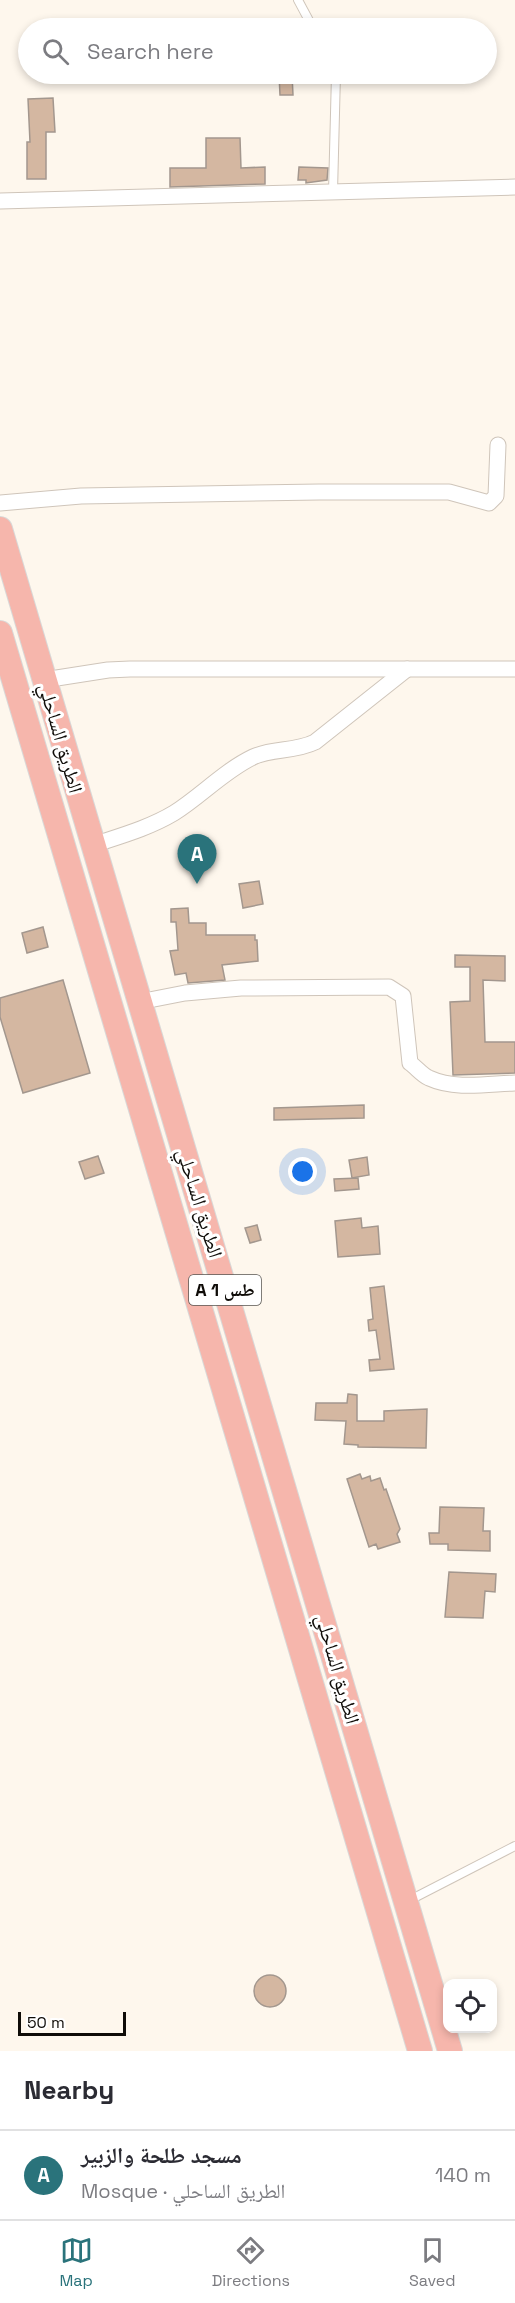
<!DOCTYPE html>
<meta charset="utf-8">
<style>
body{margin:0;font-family:"Space Grotesk","Noto Naskh Arabic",sans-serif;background:#f7f7f7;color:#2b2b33}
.controls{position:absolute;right:18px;bottom:18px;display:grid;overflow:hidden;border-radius:12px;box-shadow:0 3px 9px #0003}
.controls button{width:54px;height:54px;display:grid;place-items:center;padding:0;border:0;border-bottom:2px solid #e1e1e2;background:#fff;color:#2b2b33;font:30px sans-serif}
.scale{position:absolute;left:18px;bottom:15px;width:108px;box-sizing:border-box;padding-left:6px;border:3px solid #0f0c08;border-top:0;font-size:16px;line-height:21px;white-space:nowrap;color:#0f0c08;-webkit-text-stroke:4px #fff;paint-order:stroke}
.you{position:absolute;left:303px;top:1172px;width:21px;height:21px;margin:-15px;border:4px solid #fff;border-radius:50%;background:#1a73e8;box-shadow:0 0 0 9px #1a73e833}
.badge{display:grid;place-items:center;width:39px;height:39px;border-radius:50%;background:#2a737b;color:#fff;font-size:20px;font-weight:700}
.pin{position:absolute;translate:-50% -50px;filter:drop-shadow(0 2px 3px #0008)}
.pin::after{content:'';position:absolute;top:32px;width:21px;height:18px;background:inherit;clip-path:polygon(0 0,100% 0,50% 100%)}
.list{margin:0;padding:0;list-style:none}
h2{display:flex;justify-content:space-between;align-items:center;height:78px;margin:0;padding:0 24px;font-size:26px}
h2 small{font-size:20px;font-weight:400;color:#7c7c81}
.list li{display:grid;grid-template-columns:39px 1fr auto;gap:18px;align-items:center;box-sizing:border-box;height:90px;padding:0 24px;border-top:2px solid #e1e1e2}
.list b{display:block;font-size:22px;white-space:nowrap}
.list p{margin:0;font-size:20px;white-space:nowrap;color:#7c7c81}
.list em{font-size:20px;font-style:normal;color:#7c7c81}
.icon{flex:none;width:33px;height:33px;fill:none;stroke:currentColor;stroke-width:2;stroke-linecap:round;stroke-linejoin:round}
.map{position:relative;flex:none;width:515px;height:2051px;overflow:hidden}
.search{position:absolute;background:#fff;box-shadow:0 3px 9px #0003;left:18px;right:18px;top:18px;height:66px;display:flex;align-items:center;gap:15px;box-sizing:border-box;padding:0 21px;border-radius:33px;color:#7c7c81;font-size:22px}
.sheet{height:168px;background:#fff}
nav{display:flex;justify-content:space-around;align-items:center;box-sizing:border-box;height:84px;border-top:2px solid #e1e1e2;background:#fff;font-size:16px;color:#7c7c81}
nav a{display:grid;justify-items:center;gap:3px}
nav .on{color:#2a737b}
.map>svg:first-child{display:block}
</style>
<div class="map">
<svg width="515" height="2051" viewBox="0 0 515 2051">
<rect width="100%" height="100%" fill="#fef7ed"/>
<!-- building -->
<g fill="#d4b7a1" stroke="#a3978e" stroke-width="1.5">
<polygon points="279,74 292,74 293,95 280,95"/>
<polygon points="53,98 55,132 46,132 46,179 27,179 27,142 30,142 28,99"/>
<polygon points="206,138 240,138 241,168 265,167 265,184 170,187 170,168 206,168"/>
<polygon points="299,167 328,168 327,180 306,183 306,180 298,180"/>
<polygon points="259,881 263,904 243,908 239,884"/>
<polygon points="188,908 189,923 206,923 206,935 255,935 255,940 257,940 258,961 222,965 225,980 188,983 186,973 175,975 170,951 178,950 176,922 171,922 171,909"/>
<polygon points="43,927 48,947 27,953 22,933"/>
<polygon points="455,955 505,956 505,981 483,980 485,1042 515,1042 515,1073 453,1075 450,1002 470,1001 470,967 455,967"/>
<polygon points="63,980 90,1073 23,1093 0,1017 0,998"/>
<polygon points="364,1105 364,1118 274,1120 274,1108"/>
<polygon points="98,1156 104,1173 85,1179 79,1162"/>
<polygon points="367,1157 369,1175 352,1178 349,1160"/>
<polygon points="358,1178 359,1189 335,1191 334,1179"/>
<polygon points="361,1218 362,1228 378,1226 380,1254 338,1257 335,1221"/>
<polygon points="257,1225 261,1240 250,1243 245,1228"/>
<polygon points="384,1286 394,1369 370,1371 369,1360 380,1359 376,1330 369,1331 368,1320 373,1319 370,1288"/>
<polygon points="348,1394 357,1395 357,1421 384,1421 384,1411 427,1409 426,1448 358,1447 358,1445 344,1444 346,1421 315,1420 316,1403 347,1403"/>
<polygon points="360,1474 362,1479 370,1476 371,1481 380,1478 384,1490 386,1489 400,1529 397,1534 400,1542 378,1549 376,1544 369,1547 347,1479"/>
<polygon points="440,1507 484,1508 483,1531 490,1531 490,1551 448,1550 448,1544 430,1544 429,1533 439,1533"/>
<polygon points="449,1572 496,1574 495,1592 485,1591 483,1618 445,1617"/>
<circle cx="270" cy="1991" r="16"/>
</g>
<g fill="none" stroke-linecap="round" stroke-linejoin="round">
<defs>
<g id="service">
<polyline points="298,0 313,28"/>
<polyline points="333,192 336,74"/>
<polyline points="408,1901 515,1846"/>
</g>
<g id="minor">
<polyline points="0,201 515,187"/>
<polyline points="0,503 81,496 319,492 449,492 489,503 496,496 498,445"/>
<polyline points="44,680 108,670 130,669 515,669"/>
<path d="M93,845C120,836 149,828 174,813C201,796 224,771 253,757C272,748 295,752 315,742L407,669"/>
<path d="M139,1002L185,993L241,988L389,987L403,996L410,1063C416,1067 422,1075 429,1078C455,1090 487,1084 515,1083"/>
</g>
<g id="trunk">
<polyline points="0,529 450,2051"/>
<polyline points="0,633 420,2051"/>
</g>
</defs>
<!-- service casing -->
<use href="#service" stroke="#cfc5ba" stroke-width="10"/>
<!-- minor casing -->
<use href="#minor" stroke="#cfc5ba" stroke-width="17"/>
<!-- trunk casing -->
<use href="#trunk" stroke="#d9d8d7" stroke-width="26"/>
<!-- service -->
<use href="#service" stroke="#fff" stroke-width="8"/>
<!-- minor -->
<use href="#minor" stroke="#fff" stroke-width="15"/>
<!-- trunk -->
<use href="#trunk" stroke="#f6b6ac" stroke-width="24"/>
</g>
<g text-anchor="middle" stroke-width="6" stroke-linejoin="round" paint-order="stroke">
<!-- shield labels -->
<rect fill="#fff" stroke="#575552" stroke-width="1.5" x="189" y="1275" width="72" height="30" rx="4.5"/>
<g font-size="18" font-weight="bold" fill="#0f0c08">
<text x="225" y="1296">A 1 طس</text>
</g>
<!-- street labels -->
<g font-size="20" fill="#0f0c08" stroke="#fff">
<text transform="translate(61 738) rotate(74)" y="7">الطريق الساحلي</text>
<text transform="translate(200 1203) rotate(73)" y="7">الطريق الساحلي</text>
<text transform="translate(338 1669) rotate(74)" y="7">الطريق الساحلي</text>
</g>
</g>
</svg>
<div class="controls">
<button><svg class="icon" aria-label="locate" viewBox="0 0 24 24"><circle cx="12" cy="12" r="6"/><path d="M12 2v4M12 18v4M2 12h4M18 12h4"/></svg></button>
</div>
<div class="scale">50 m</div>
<div class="you"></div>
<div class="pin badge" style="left:197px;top:884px">A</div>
<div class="search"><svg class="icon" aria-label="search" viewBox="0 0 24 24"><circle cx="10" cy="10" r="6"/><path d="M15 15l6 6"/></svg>Search here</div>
</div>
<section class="sheet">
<h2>Nearby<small></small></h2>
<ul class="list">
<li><span class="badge">A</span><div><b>مسجد طلحة والزبير</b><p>Mosque · الطريق الساحلي</p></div><em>140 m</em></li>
</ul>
</section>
<nav>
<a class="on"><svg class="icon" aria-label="map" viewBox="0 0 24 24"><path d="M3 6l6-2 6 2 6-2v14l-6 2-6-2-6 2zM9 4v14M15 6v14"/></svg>Map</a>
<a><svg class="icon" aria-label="directions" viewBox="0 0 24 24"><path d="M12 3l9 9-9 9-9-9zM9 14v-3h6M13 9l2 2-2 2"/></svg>Directions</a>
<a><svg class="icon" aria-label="saved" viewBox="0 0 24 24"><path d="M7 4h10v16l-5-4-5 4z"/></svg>Saved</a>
</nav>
